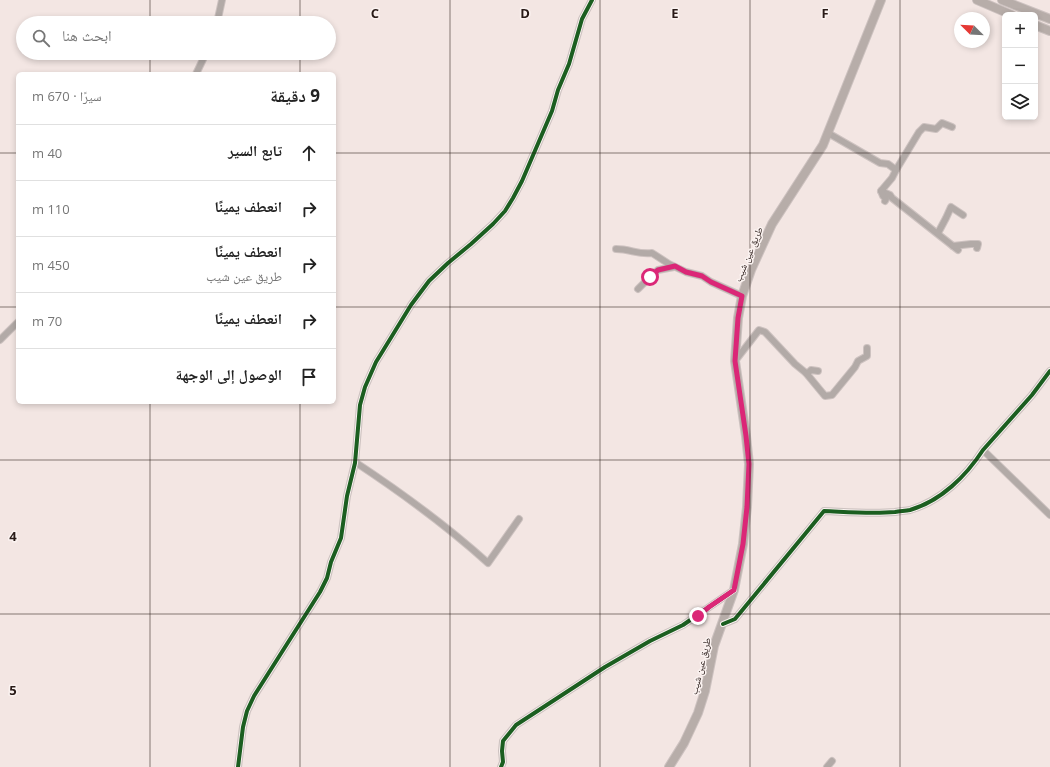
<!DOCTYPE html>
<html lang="ar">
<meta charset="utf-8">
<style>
body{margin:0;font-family:"Open Sans","Noto Naskh Arabic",sans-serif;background:#f6f6f6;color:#222;direction:rtl}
.controls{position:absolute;right:12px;top:12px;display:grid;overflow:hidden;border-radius:6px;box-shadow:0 2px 6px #0003}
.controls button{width:36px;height:36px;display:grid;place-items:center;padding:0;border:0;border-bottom:1px solid #e0e0e0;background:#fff;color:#222;font:20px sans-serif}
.compass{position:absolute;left:954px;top:12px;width:36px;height:36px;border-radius:50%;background:#fff;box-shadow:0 2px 6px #0003;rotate:294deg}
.stop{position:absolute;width:12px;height:12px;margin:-9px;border:3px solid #db2777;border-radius:50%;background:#fff}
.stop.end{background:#db2777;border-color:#fff;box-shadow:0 1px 4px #0008}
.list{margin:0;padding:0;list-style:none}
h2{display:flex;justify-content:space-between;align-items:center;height:52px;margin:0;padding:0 16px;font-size:17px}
h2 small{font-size:13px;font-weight:400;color:#767676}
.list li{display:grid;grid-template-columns:26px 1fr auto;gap:12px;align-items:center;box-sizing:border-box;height:56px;padding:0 16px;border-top:1px solid #e0e0e0}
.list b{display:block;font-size:15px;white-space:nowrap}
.list p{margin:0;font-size:13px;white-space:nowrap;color:#767676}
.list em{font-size:13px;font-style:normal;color:#767676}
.icon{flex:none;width:22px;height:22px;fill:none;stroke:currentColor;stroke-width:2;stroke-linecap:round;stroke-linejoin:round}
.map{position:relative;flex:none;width:1050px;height:767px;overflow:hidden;direction:ltr}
.search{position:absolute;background:#fff;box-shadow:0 2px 6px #0003;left:16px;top:16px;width:320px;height:44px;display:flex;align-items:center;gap:10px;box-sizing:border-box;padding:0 14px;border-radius:22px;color:#767676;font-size:15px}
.panel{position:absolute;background:#fff;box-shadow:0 2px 6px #0003;left:16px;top:72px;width:320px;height:332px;border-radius:6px;direction:rtl}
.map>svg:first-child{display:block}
</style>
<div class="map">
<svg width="1050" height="767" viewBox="0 0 1050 767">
<rect width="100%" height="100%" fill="#f3e6e3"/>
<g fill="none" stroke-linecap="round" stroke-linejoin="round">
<defs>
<g id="minor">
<polyline points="217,23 222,0"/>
<polyline points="196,74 206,53"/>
<polyline points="828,133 880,163 888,164 896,170 919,132 924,127 936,129 942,123 952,127"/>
<polyline points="881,191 890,195 892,198 958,250"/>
<polyline points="885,201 886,199 883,196 881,191 892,178 896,170"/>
<polyline points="938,233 946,218 951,207 963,215"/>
<polyline points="953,246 971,244 978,244 977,248"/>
<path d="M616,249C630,249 639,255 652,253L669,264L686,272L702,276L711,282L742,296"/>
<polyline points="638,289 650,277 658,270 674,267"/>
<polyline points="0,340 18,322"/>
<polyline points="735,361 759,330 765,332 795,364 806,373 809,372 811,370 818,371"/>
<polyline points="806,373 825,396 832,395 855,367 858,361 867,356 867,348"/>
<polyline points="983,450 1050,515"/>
<path d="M355,462C402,493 447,526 488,563L519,519"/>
<path d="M723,624L735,619L824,511C848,512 871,514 895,512C900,511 905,511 910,510C941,501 966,476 983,450L1032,395L1050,371"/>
<polyline points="238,767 243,727 247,711 254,696 320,592 327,578 331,562 341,538 347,496 355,463 360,405 365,387 376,362 392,336 411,305 429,281 448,263 471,244 493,224 505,211 513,198 522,181 552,111 558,90 569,64 582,19 592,0"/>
<polyline points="501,767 503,762 502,751 503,741 516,725 605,667 650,641 683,625 734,590"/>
<polyline points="827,767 832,761"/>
</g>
<g id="major">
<polyline points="977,0 1012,15"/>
<polyline points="1002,0 1050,19"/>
<polyline points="1035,25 1050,31"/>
<polyline points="669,767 684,743 698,713 705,691 714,646 734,590 743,544 747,507 749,464 746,436 735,361 738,318 742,296 751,270 772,224 823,145 881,0"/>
</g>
</defs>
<!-- minor casing -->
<use href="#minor" stroke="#cdc2c0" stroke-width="8"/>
<!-- major casing -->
<use href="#major" stroke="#cdc2c0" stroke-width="10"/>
<!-- minor -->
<use href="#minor" stroke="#b2aaa7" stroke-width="6"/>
<!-- major -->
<use href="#major" stroke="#b7ada9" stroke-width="8"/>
<defs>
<g id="cycleway">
<path d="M723,624L735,619L824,511C848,512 871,514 895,512C900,511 905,511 910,510C941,501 966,476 983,450L1032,395L1050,371"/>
<polyline points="238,767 243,727 247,711 254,696 320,592 327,578 331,562 341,538 347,496 355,463 360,405 365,387 376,362 392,336 411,305 429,281 448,263 471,244 493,224 505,211 513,198 522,181 552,111 558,90 569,64 582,19 592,0"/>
<polyline points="501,767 503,762 502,751 503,741 516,725 605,667 650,641 683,625 734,590"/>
</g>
</defs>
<!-- cycleway casing -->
<use href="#cycleway" stroke="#fbf3f1" stroke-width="6"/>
<!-- cycleway -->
<use href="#cycleway" stroke="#1b5e20" stroke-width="4"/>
</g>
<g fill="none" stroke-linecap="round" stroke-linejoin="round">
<!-- route -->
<polyline stroke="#db2777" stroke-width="5" points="650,277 658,270 675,266 686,272 702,276 711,282 742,296 738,318 735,361 746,436 749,464 747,507 743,544 734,590 709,607 698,616"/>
</g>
<!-- grid -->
<path fill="none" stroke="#291b18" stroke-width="1" stroke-opacity="0.55" d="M150,0V23M300,0V23M450,0V767M600,0V767M750,0V767M900,0V767M150,53V74M300,53V74M0,153H18M334,153H1050M0,307H18M334,307H1050M150,402V767M300,402V767M0,460H1050M0,614H1050"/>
<g text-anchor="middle" stroke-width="3" stroke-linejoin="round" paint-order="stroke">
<!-- street labels -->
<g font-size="10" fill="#291b18" stroke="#fbf3f1">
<text transform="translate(748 254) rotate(-67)" y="4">طريق عين شيب</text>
<text transform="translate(700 666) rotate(-76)" y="4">طريق عين شيب</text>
</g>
</g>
<g font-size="13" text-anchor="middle" font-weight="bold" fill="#291b18" stroke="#fbf3f1" stroke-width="3" stroke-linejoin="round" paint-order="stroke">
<text x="375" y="18">C</text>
<text x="525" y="18">D</text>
<text x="675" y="18">E</text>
<text x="825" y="18">F</text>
<text x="13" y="541">4</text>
<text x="13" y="695">5</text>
</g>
</svg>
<div class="controls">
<button>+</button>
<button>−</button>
<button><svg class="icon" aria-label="layers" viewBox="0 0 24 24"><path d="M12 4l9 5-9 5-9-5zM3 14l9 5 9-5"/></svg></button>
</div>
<svg class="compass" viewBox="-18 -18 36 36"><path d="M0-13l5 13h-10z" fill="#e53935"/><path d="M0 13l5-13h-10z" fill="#767676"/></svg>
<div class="stop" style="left:650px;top:277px"></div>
<div class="stop end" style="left:698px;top:616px"></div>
<div class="search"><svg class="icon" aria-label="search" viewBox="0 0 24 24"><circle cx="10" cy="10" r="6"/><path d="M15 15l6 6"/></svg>ابحث هنا</div>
<section class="panel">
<h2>9 دقيقة<small>سيرًا · 670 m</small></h2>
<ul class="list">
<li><svg class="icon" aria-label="ahead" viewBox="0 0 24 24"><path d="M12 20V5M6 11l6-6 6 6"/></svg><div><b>تابع السير</b></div><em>40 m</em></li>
<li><svg class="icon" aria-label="right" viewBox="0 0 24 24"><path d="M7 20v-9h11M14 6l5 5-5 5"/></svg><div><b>انعطف يمينًا</b></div><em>110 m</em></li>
<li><svg class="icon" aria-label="right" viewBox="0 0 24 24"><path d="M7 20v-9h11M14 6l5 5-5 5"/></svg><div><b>انعطف يمينًا</b><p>طريق عين شيب</p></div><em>450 m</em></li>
<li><svg class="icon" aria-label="right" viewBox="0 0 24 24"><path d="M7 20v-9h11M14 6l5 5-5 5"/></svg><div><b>انعطف يمينًا</b></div><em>70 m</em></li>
<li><svg class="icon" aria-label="arrive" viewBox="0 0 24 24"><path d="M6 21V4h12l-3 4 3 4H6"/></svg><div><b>الوصول إلى الوجهة</b></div></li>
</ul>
</section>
</div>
